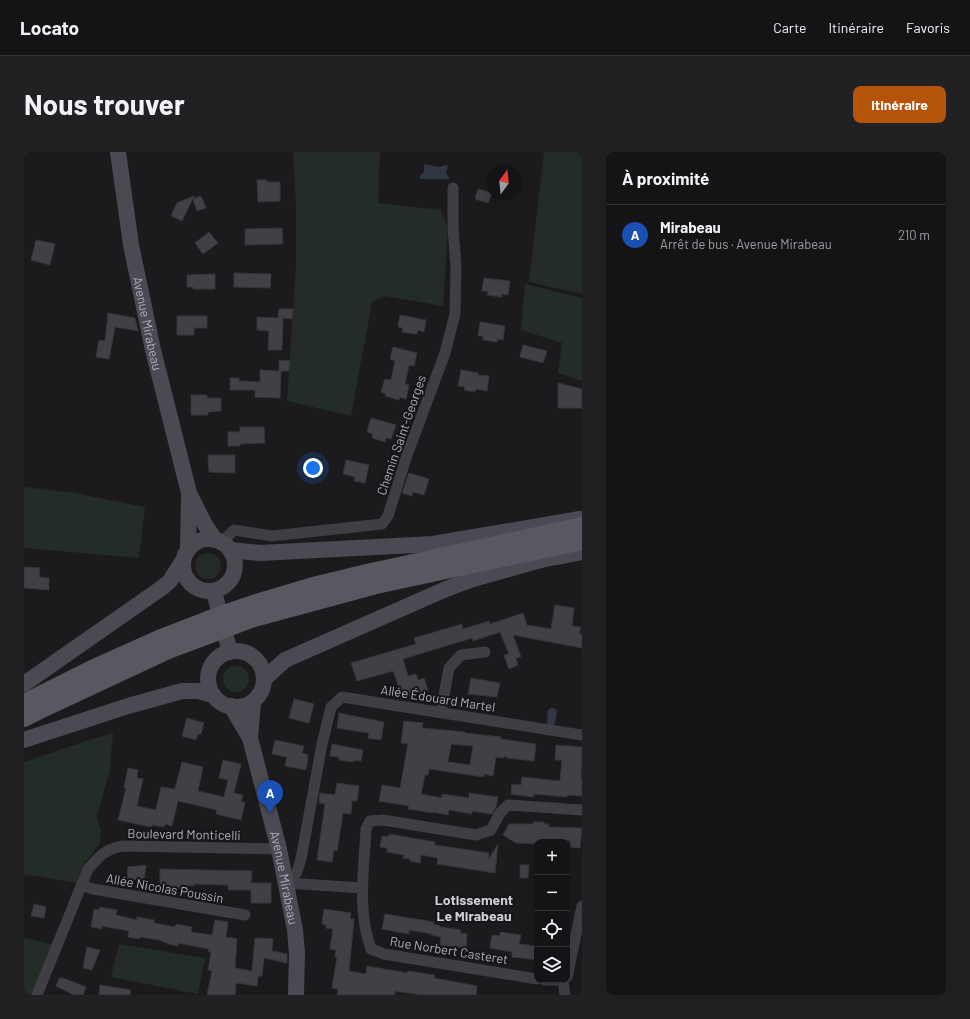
<!DOCTYPE html>
<html lang="fr">
<meta charset="utf-8">
<style>
body{margin:0;font-family:Barlow,sans-serif;background:#212123;color:#f1f3f6}
.controls{position:absolute;right:12px;bottom:12px;display:grid;overflow:hidden;border-radius:8px;box-shadow:0 4px 16px #0002}
.controls button{width:36px;height:36px;display:grid;place-items:center;padding:0;border:0;border-bottom:1px solid #333335;background:#141416;color:#f1f3f6;font:20px sans-serif}
.compass{position:absolute;left:462px;top:12px;width:36px;height:36px;border-radius:50%;background:#141416;box-shadow:0 4px 16px #0002;rotate:15deg}
.you{position:absolute;left:289px;top:316px;width:14px;height:14px;margin:-10px;border:3px solid #fff;border-radius:50%;background:#1a73e8;box-shadow:0 0 0 6px #1a73e833}
.badge{display:grid;place-items:center;width:26px;height:26px;border-radius:50%;background:#b45309;color:#fff;font-size:13px;font-weight:700}
.pin{position:absolute;translate:-50% -33px;filter:drop-shadow(0 1px 2px #0008)}
.pin::after{content:'';position:absolute;top:21px;width:14px;height:12px;background:inherit;clip-path:polygon(0 0,100% 0,50% 100%)}
.list{margin:0;padding:0;list-style:none}
h2{display:flex;justify-content:space-between;align-items:center;height:52px;margin:0;padding:0 16px;font-size:17px}
h2 small{font-size:13px;font-weight:400;color:#9d9ea1}
.list li{display:grid;grid-template-columns:26px 1fr auto;gap:12px;align-items:center;box-sizing:border-box;height:60px;padding:0 16px;border-top:1px solid #333335}
.list b{display:block;font-size:15px;white-space:nowrap}
.list p{margin:0;font-size:13px;white-space:nowrap;color:#9d9ea1}
.list em{font-size:13px;font-style:normal;color:#9d9ea1}
.icon{flex:none;width:22px;height:22px;fill:none;stroke:currentColor;stroke-width:2;stroke-linecap:round;stroke-linejoin:round}
.map{position:relative;flex:none;width:558px;height:843px;overflow:hidden;border-radius:8px}
header{display:flex;align-items:center;gap:24px;box-sizing:border-box;height:56px;padding:0 20px;background:#141416;border-bottom:1px solid #333335}
header strong{font-size:19px}
nav{display:flex;gap:22px;margin-inline-start:auto;font-size:14px}
.intro{display:flex;align-items:center;justify-content:space-between;box-sizing:border-box;height:96px;padding:0 24px}
h1{margin:0;font-size:28px}
.button{padding:10px 18px;border-radius:8px;background:#b45309;color:#fff;font-size:14px;font-weight:700}
main{display:flex;gap:24px;padding:0 24px}
aside{flex:1;background:#141416;border-radius:8px;box-shadow:0 4px 16px #0002}
.map>svg:first-child{display:block}
</style>
<header>
<strong>Locato</strong>
<nav><a>Carte</a><a>Itinéraire</a><a>Favoris</a></nav>
</header>
<div class="intro"><h1>Nous trouver</h1><a class="button">Itinéraire</a></div>
<main>
<div class="map">
<svg width="558" height="843" viewBox="0 0 558 843">
<rect width="100%" height="100%" fill="#1b1b1d"/>
<!-- green -->
<g fill="#232c26">
<polygon points="269,0 356,0 354,51 417,58 424,76 419,154 360,144 348,150 327,264 263,249 272,114 272,53"/>
<polygon points="520,0 558,0 558,142 505,130"/>
<polygon points="501,132 558,146 558,229 534,221 538,191 497,178"/>
<polygon points="0,335 51,341 121,355 115,406 0,396"/>
<circle cx="184" cy="414" r="13"/>
<circle cx="212" cy="527" r="13"/>
<polygon points="89,581 86,617 73,665 77,679 76,691 59,713 52,731 0,722 0,610 65,588"/>
<polygon points="0,786 28,792 8,843 0,843"/>
<polygon points="95,792 181,806 174,842 87,825"/>
</g>
<!-- water -->
<g fill="#303642">
<polygon points="401,12 414,15 424,13 422,21 425,25 425,27 396,27 396,24 400,19 400,14"/>
<polygon points="527,556 530,556 533,559 531,572 529,574 524,574 523,571 524,558"/>
</g>
<!-- building -->
<g fill="#414044" stroke="#363539" fill-rule="evenodd">
<polygon points="233,28 243,28 243,30 256,30 256,49 234,50"/>
<polygon points="454,37 468,41 464,51 451,47"/>
<polygon points="170,44 158,69 147,64 153,51"/>
<polygon points="177,44 182,56 173,59 169,47"/>
<polygon points="258,76 259,92 221,93 221,77"/>
<polygon points="185,80 194,91 179,102 171,91"/>
<polygon points="12,88 31,92 26,113 7,108"/>
<polygon points="210,121 247,122 246,136 210,135"/>
<polygon points="191,122 191,137 169,137 169,135 163,135 163,123"/>
<polygon points="460,126 486,129 484,143 478,142 478,145 463,143 464,139 458,139"/>
<polygon points="255,157 269,157 268,167 259,166 258,198 244,198 245,179 233,178 233,165 254,166"/>
<polygon points="84,161 111,166 114,179 91,175 85,207 72,205 75,188 81,189"/>
<polygon points="376,163 402,168 400,180 394,178 393,182 378,180 379,176 374,175"/>
<polygon points="153,164 183,164 183,176 170,176 170,183 153,183"/>
<polygon points="456,170 481,174 479,188 473,187 473,190 459,188 459,184 454,184"/>
<polygon points="499,193 523,199 519,211 496,205"/>
<polygon points="369,195 393,201 390,214 385,213 381,232 385,233 382,247 376,245 375,248 361,244 362,242 357,240 361,227 367,228 371,209 366,207"/>
<polygon points="255,208 266,209 265,219 257,219 256,246 231,245 231,238 206,238 206,226 215,226 215,229 236,230 236,218 255,219"/>
<polygon points="437,218 454,221 454,223 465,224 463,239 452,237 451,240 440,238 441,235 434,234"/>
<polygon points="534,231 558,237 558,256 534,256"/>
<polygon points="167,243 183,243 183,246 197,246 197,259 184,260 184,263 167,263"/>
<polygon points="347,266 372,273 367,287 362,286 361,290 348,286 349,282 343,280"/>
<polygon points="216,275 240,275 241,291 216,292 216,294 204,294 204,280 216,280"/>
<polygon points="184,303 211,303 211,321 185,320"/>
<polygon points="322,308 345,313 341,331 330,329 331,325 319,322"/>
<polygon points="385,321 405,327 400,343 389,340 388,344 378,341"/>
<polygon points="0,415 16,416 15,425 25,426 25,438 0,436"/>
<polygon points="531,453 550,456 548,474 557,475 555,482 558,482 558,496 489,483 497,505 492,506 494,513 485,517 480,503 485,502 476,480 449,489 448,486 379,507 384,524 392,522 394,528 400,526 404,538 385,544 384,542 378,544 369,519 333,529 327,511 392,492 390,486 438,472 439,477 465,469 466,472 499,461 503,473 527,477"/>
<polygon points="447,526 476,531 473,545 444,542"/>
<polygon points="270,547 290,552 285,571 265,566"/>
<polygon points="315,561 360,570 357,588 344,586 345,581 313,576"/>
<polygon points="163,566 180,571 177,582 174,582 172,588 158,584"/>
<path d="M380,569L399,571L398,576L441,580V581L477,585V587L512,592L510,609L483,606V605L480,604V606L472,605L469,624L460,622V625L405,617L404,623H401L397,642L418,646V642L445,646V641L474,645L472,655L468,662L448,659V662L425,658L424,663L409,660V661L384,657L385,654L355,649L358,633L376,636L384,592L377,591ZM427,592L449,594L446,613L424,610Z"/>
<polygon points="251,588 280,594 278,601 284,603 283,607 284,607 282,618 261,614 263,605 248,602"/>
<polygon points="308,592 339,598 337,609 330,608 330,610 315,608 315,605 306,604"/>
<polygon points="532,593 558,595 557,627 558,627 558,644 543,643 543,645 510,642 509,645 487,642 488,632 497,633 498,625 536,629 538,608 531,608"/>
<polygon points="199,608 217,612 210,641 219,643 217,650 221,650 217,668 192,662 193,658 154,649 148,674 141,672 140,675 128,673 127,675 94,668 102,636 100,636 104,616 114,618 113,626 119,627 113,654 132,658 137,635 151,637 158,610 179,615 174,639 200,645 204,628 195,626"/>
<polygon points="313,631 335,634 333,649 328,649 327,662 319,661 313,699 310,698 308,710 293,708 301,652 295,651 296,641 311,643"/>
<polygon points="509,670 520,670 520,672 525,672 524,675 558,676 556,696 546,695 546,689 530,688 529,690 511,690 511,692 492,691 479,683 485,672 509,672"/>
<polygon points="365,682 411,690 411,693 465,701 464,708 474,692 471,721 413,712 414,706 397,703 396,711 386,709 386,707 379,706 380,703 363,700 363,696 356,695 358,684 364,685"/>
<polygon points="122,713 120,729 103,726 104,715"/>
<polygon points="496,713 505,713 504,726 496,726"/>
<polygon points="136,717 228,719 227,731 247,731 247,751 227,751 227,738 204,738 204,733 170,732 170,734 158,733 158,736 136,736"/>
<polygon points="10,752 22,755 20,766 7,764"/>
<polygon points="76,755 93,758 92,763 113,768 113,765 130,768 130,771 151,775 152,772 168,775 167,780 188,783 191,768 204,770 202,785 213,787 211,816 228,819 231,786 249,787 248,799 263,802 263,811 240,806 238,824 234,824 233,834 212,831 211,843 183,843 188,819 184,818 187,800 184,800 185,797 154,791 154,794 145,792 135,788 116,785 115,787 104,785 105,779 78,774 78,777 67,775 70,757 75,758"/>
<polygon points="300,757 327,761 326,767 330,767 325,819 342,822 343,814 383,821 384,819 411,823 410,826 453,834 452,843 398,843 371,839 371,843 313,843 314,837 308,836 313,805 311,805 312,798 306,797 309,777 302,776 302,773 298,772"/>
<polygon points="361,762 410,770 409,772 416,774 416,775 437,778 436,781 443,782 442,796 416,793 417,785 407,783 408,782 385,778 385,782 358,777"/>
<polygon points="476,780 497,783 495,792 513,794 513,808 488,805 488,800 466,796 468,783 476,784"/>
<polygon points="63,795 76,798 68,818 59,816"/>
<polygon points="35,826 39,826 62,835 59,843 50,843 32,834"/>
<polygon points="76,833 107,838 106,843 75,843"/>
</g>
<g fill="none" stroke-linecap="round" stroke-linejoin="round">
<!-- minor -->
<g stroke="#3e3e44" stroke-width="11">
<polyline points="198,390 210,378 248,384 358,372 364,364 382,306 421,201 431,162 432,115 429,75 429,36"/>
<polyline points="417,560 425,516 437,503 461,500"/>
<polyline points="263,731 273,720 277,707 298,592 307,555 318,545 558,583"/>
<polyline points="263,731 338,736"/>
<polyline points="57,733 69,737 221,763"/>
<polyline points="543,825 558,754"/>
<path d="M513,827L360,802L347,797C333,759 340,716 342,677L346,669L359,668L452,683L467,678L476,661L484,653L558,658"/>
<polyline points="521,828 540,828"/>
<polyline points="539,829 541,843"/>
<path d="M13,843L64,717C76,704 81,697 99,694L255,697"/>
</g>
<!-- secondary -->
<g stroke="#4a4a52" stroke-width="16">
<path id="s1" d="M94,0L107,93L129,198L165,341L180,371L191,388"/>
<circle cx="185" cy="413" r="26"/>
<polyline points="164,396 165,345"/>
<polyline points="206,398 236,401 409,392 556,367"/>
<polyline points="190,440 206,500"/>
<circle cx="212" cy="527" r="28"/>
<polyline points="240,527 261,508 422,437 449,427 517,408 558,400"/>
<polyline points="0,532 139,435 146,429 158,410"/>
<path id="s2" d="M229,550L226,586L255,697L271,778L273,801L272,843"/>
<polyline points="207,554 226,586"/>
<polyline points="0,588 104,554 158,539 174,539 189,543"/>
</g>
<!-- primary -->
<g stroke="#585861" stroke-width="18">
<polyline points="0,551 70,516 135,487 197,463 229,452 289,434 343,421 558,374"/>
<polyline points="0,566 22,555 144,498 230,466 352,433 558,389"/>
</g>
</g>
<g text-anchor="middle" stroke-width="4" stroke-linejoin="round" paint-order="stroke">
<!-- street labels -->
<g font-size="13" fill="#aeaebc" stroke="#161618">
<text dy="5" stroke="none"><textPath href="#s1" startOffset="174">Avenue Mirabeau</textPath></text>
<text transform="translate(377 283) rotate(-71)" y="5">Chemin Saint-Georges</text>
<text transform="translate(414 546) rotate(9)" y="5">Allée Édouard Martel</text>
<text transform="translate(160 682) rotate(1)" y="5">Boulevard Monticelli</text>
<text dy="5" stroke="none"><textPath href="#s2" startOffset="180">Avenue Mirabeau</textPath></text>
<text transform="translate(141 736) rotate(10)" y="5">Allée Nicolas Poussin</text>
<text transform="translate(425 798) rotate(9)" y="5">Rue Norbert Casteret</text>
</g>
<!-- neighbourhood labels -->
<g font-size="14" font-weight="bold" fill="#cfcfd8" stroke="#161618">
<text x="450" y="753">Lotissement<tspan x="450" dy="16">Le Mirabeau</tspan></text>
</g>
</g>
</svg>
<div class="controls">
<button>+</button>
<button>−</button>
<button><svg class="icon" aria-label="locate" viewBox="0 0 24 24"><circle cx="12" cy="12" r="6"/><path d="M12 2v4M12 18v4M2 12h4M18 12h4"/></svg></button>
<button><svg class="icon" aria-label="layers" viewBox="0 0 24 24"><path d="M12 4l9 5-9 5-9-5zM3 14l9 5 9-5"/></svg></button>
</div>
<svg class="compass" viewBox="-18 -18 36 36"><path d="M0-13l5 13h-10z" fill="#e53935"/><path d="M0 13l5-13h-10z" fill="#9d9ea1"/></svg>
<div class="you"></div>
<div class="pin badge" style="left:246px;top:661px;background:#1a4fb4">A</div>
</div>
<aside>
<h2>À proximité<small></small></h2>
<ul class="list">
<li><span class="badge" style="background:#1a4fb4">A</span><div><b>Mirabeau</b><p>Arrêt de bus · Avenue Mirabeau</p></div><em>210 m</em></li>
</ul>
</aside>
</main>
